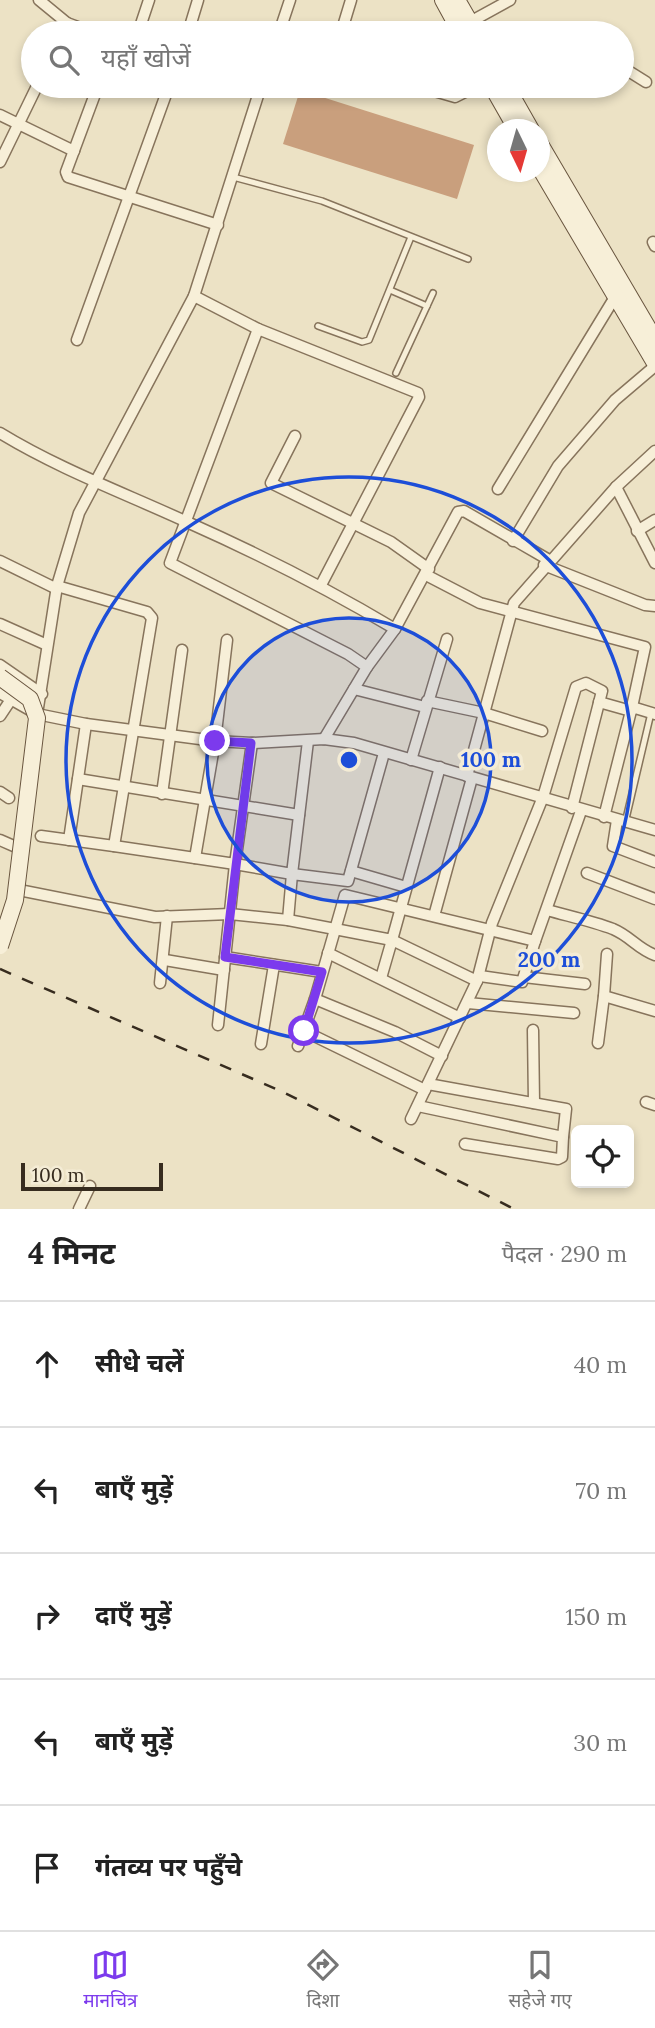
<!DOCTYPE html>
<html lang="hi">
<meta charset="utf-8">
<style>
body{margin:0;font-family:Lora,"Noto Sans Devanagari",serif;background:#f6f6f6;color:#222}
.controls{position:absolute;right:21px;bottom:21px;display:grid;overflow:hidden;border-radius:10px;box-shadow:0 4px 10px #0003}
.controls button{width:63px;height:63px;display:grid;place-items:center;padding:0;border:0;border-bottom:2px solid #e0e0e0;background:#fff;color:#222;font:35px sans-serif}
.compass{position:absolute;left:487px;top:119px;width:63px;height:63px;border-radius:50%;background:#fff;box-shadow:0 4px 10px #0003;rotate:175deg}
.scale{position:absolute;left:21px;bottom:18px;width:142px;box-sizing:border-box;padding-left:7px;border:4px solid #372c1f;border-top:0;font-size:19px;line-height:24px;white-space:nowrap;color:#372c1f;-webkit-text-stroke:5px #f4ecd5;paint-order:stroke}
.stop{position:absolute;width:21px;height:21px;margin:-16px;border:5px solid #7c3aed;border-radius:50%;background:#fff}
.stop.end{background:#7c3aed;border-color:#fff;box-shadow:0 2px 7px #0008}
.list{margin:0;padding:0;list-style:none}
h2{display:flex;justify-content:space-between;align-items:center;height:91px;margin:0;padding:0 28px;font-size:30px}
h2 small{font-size:23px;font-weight:400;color:#767676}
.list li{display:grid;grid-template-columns:46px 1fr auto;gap:21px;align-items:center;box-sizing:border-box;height:126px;padding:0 28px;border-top:2px solid #e0e0e0}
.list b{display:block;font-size:26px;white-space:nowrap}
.list em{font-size:23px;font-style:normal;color:#767676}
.icon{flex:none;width:38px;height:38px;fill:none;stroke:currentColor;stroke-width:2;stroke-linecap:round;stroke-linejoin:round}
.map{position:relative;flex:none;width:655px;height:1209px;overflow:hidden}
.search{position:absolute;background:#fff;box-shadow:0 4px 10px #0003;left:21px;right:21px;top:21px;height:77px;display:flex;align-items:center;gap:18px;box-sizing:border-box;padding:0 24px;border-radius:38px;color:#767676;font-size:26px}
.sheet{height:721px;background:#fff}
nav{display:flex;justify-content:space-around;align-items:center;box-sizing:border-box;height:98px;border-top:2px solid #e0e0e0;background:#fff;font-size:19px;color:#767676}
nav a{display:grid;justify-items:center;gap:4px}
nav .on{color:#7c3aed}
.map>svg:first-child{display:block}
</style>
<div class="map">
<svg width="655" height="1209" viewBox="0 0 655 1209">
<rect width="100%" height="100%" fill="#ece2c5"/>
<!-- building -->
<polygon fill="#c99f7d" points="300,90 474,145 457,199 283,144"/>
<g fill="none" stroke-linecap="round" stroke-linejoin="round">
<defs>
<g id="lane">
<polyline points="233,177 322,201 468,259"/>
<polyline points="390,290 427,306"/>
<polyline points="318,326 362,342 369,340 411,237"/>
<polyline points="396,373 433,293"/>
<polyline points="625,823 651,713"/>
</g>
<g id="street">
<polyline points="39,0 67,23 62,33"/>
<polyline points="470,22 510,0"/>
<polyline points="67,23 94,33"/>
<polyline points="138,33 149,0"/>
<polyline points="188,33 198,0"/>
<polyline points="279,33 290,0"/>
<polyline points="341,33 351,0"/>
<polyline points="622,67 646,82"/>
<polyline points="98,86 66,172 68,177 218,225"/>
<polyline points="417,86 455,97 477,86"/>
<polyline points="0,115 74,151"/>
<polyline points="0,162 37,86"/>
<polyline points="653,242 655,246"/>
<polyline points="194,296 258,329 170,563 348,654 367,667 324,739"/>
<polyline points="258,329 418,393 419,397 321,585"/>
<polyline points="77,340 169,86"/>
<path d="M0,433C59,469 124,493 187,522C259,554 328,589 395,629"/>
<polyline points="295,436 271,483 391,542 429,569"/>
<polyline points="616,487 655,563"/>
<polyline points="498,489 615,297"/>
<polyline points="637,531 655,520"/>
<polyline points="513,541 558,466 615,400 655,366"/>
<polyline points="0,561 57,589"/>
<polyline points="544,565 645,605 655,606"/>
<polyline points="426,575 480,603 645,647 632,707"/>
<polyline points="0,624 47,645"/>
<polyline points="0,665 42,694"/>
<polyline points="367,667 395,629 458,512 464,511 549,560"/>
<polyline points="354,689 425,707"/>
<polyline points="0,693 37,714 86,724 215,741 252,743 324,739 354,743 655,830"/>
<polyline points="427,701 484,713 542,731"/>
<polyline points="599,702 631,711"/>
<polyline points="37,714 57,586 79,513 194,296 261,86"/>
<polyline points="0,716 10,701"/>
<polyline points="411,760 447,639"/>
<polyline points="467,776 514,603 616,487 655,451"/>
<polyline points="78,779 299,815"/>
<polyline points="0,792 9,798"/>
<polyline points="162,794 182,650"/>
<polyline points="604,817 632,707 655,714"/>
<polyline points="617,820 613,846 655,862"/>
<polyline points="41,836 114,846 152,618 147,612 57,586"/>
<polyline points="0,840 16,847"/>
<polyline points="69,840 86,724"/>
<polyline points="114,846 195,858 215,741 227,640"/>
<polyline points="195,858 235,864 252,743"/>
<polyline points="351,871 406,887"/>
<polyline points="587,873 655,899"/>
<polyline points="24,891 155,917 230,914 288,920 392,940 440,767"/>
<path d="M547,910C568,916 592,921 613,929C630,936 638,949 655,955"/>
<polyline points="434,916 472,778"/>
<polyline points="288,920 292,874 348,881 384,753"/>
<polyline points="328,953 460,1018"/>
<polyline points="607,954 604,996 655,1011"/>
<polyline points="225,957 322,972"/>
<polyline points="165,960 224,970"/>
<polyline points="480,976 522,982 535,941"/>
<polyline points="524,977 585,984"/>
<polyline points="381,978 392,940 477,981 492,923 543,797 576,687 586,683 602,691 572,808"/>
<polyline points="160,983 167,916"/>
<polyline points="315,999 395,1032 442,1056"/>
<polyline points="468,1003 574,1013"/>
<polyline points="218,1025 235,864 292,874 308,741"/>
<polyline points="533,1030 534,1103"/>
<polyline points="304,1031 425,1090"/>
<polyline points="598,1043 604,996"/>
<polyline points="261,1044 274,965"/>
<polyline points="298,1046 315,999 345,895 535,941 581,811"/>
<polyline points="428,1084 566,1109 563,1137"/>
<polyline points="646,1102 655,1105"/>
<polyline points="418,1106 563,1137 562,1157 558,1159 465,1144"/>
<polyline points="411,1119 477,981"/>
<polyline points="79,1209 90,1186"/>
</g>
<g id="secondary">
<polyline points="443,0 461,33"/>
<polyline points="457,0 476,33"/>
<polyline points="492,86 517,130"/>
<polyline points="506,86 531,130"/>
<polyline points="540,144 655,340"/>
<polyline points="540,168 655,363"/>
</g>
</defs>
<!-- lane casing -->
<use href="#lane" stroke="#87745c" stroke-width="8"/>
<!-- street casing -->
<use href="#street" stroke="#87745c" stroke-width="13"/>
<!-- secondary casing -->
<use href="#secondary" stroke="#69553f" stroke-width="18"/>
<!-- lane -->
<use href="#lane" stroke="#f7efd8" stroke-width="5"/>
<!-- street -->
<use href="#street" stroke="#f7efd8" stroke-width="10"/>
<!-- secondary -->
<use href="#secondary" stroke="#f7efd8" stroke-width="16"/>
<!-- rail -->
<polyline stroke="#372c1f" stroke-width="2.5" stroke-dasharray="12 12" stroke-linecap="butt" points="0,969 283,1092 514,1209"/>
<defs>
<polyline id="secondary-bridge" points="0,677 30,699 37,718 15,900 0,946"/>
</defs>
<!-- secondary-bridge casing -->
<use href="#secondary-bridge" stroke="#69553f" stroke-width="18" stroke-linecap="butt"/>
<!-- secondary-bridge -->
<use href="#secondary-bridge" stroke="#f7efd8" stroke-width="16"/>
</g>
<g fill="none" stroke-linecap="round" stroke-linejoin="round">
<!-- route -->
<polyline stroke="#7c3aed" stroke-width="9" points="215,741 251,743 225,957 322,972 304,1031"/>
</g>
<!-- distance rings -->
<circle cx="349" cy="760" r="142" fill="#1d4ed8" fill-opacity=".12"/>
<g fill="none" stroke="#1d4ed8" stroke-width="3.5">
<circle cx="349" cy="760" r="142"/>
<circle cx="349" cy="760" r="283"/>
</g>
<circle cx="349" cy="760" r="10" fill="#1d4ed8" stroke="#f4ecd5" stroke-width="3.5"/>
<g font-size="21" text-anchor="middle" font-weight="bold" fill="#1d4ed8" stroke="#f4ecd5" stroke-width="7" stroke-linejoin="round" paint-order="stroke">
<text x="491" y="767">100 m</text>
<text x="549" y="967">200 m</text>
</g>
</svg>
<div class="controls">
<button><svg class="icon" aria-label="locate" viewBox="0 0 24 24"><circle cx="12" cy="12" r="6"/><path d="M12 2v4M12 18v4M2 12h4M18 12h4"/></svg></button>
</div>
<svg class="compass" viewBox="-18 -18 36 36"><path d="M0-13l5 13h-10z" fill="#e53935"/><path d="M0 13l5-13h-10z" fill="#767676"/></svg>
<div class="scale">100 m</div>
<div class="stop" style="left:304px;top:1031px"></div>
<div class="stop end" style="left:215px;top:741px"></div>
<div class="search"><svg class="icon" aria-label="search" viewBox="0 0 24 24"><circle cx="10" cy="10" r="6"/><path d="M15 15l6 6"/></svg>यहाँ खोजें</div>
</div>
<section class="sheet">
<h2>4 मिनट<small>पैदल · 290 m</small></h2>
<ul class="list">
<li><svg class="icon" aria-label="ahead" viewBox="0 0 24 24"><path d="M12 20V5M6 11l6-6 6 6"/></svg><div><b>सीधे चलें</b></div><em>40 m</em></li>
<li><svg class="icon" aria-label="left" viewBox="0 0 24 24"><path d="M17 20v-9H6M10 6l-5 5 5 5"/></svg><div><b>बाएँ मुड़ें</b></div><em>70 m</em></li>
<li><svg class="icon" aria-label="right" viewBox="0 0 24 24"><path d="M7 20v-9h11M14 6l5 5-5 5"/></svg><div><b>दाएँ मुड़ें</b></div><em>150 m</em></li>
<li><svg class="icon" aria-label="left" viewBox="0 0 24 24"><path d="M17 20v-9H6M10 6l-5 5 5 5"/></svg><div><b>बाएँ मुड़ें</b></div><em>30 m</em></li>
<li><svg class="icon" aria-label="arrive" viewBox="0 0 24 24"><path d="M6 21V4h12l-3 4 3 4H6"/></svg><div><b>गंतव्य पर पहुँचे</b></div></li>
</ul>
</section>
<nav>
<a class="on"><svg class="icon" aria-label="map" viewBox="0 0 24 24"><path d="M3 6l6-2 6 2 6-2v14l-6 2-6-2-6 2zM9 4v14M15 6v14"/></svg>मानचित्र</a>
<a><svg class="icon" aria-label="directions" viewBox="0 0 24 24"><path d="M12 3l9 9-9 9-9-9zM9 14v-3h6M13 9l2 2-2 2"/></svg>दिशा</a>
<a><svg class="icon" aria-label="saved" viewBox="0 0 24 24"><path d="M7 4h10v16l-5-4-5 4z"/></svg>सहेजे गए</a>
</nav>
